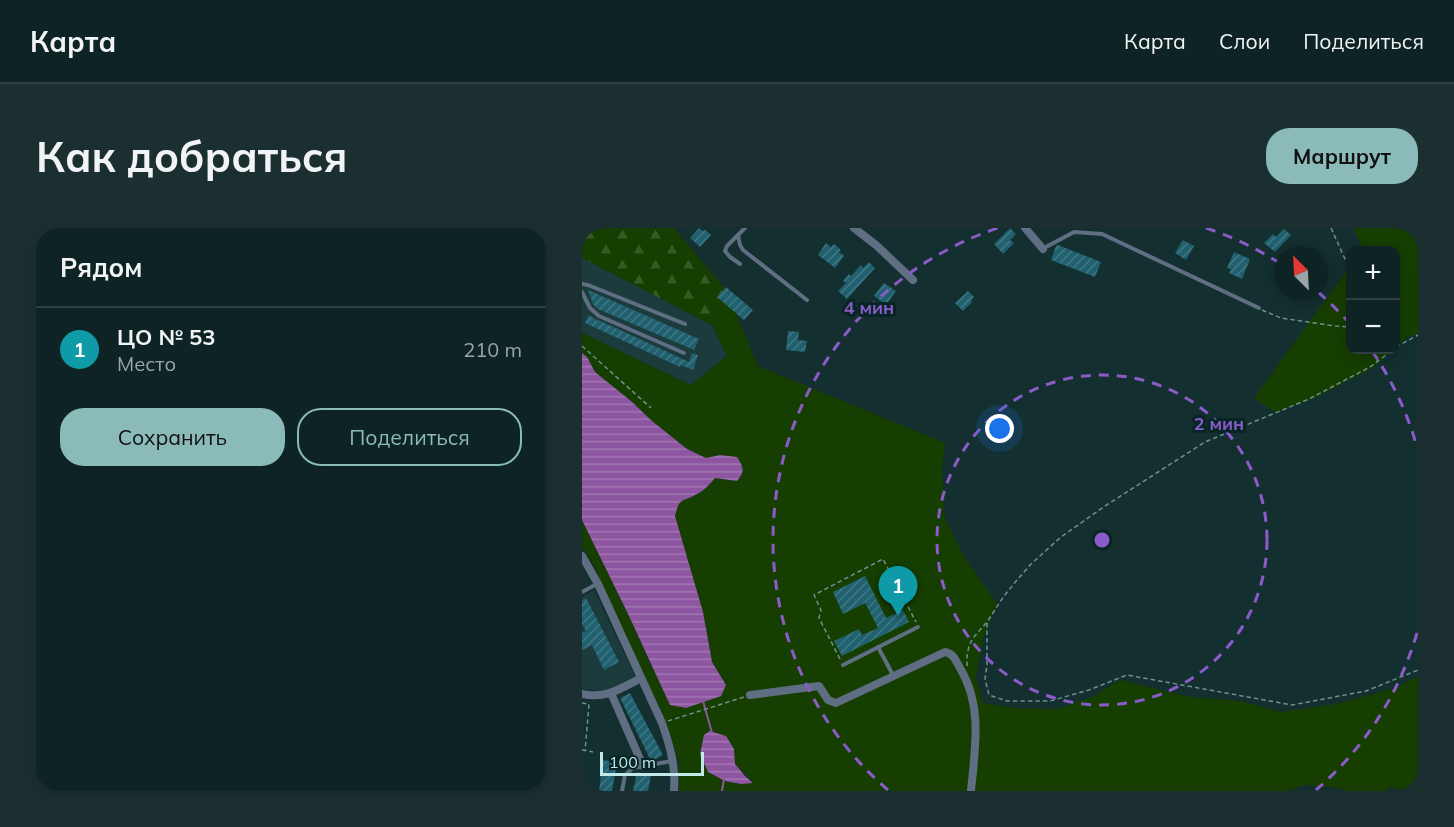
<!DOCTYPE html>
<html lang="ru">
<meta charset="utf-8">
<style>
body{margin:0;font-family:Mulish,sans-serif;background:#1c2f30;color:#f1f3f6}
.controls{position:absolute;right:18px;top:18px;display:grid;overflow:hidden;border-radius:12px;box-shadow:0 3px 15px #0003}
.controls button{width:54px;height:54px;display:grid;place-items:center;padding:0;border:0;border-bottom:2px solid #2e4041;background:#0e2323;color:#f1f3f6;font:30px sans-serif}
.compass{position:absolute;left:692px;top:18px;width:54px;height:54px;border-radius:50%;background:#0e2323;box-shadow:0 3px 15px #0003;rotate:336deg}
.scale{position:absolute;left:18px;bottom:15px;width:104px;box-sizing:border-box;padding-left:6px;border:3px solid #c0e9e9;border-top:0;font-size:16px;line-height:21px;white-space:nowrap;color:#c0e9e9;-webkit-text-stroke:4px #082525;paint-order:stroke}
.you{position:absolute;left:418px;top:201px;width:21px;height:21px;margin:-15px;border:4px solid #fff;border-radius:50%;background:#1a73e8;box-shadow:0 0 0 9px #1a73e833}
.badge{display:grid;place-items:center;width:39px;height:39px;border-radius:50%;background:#8bbbb9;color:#fff;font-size:20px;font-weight:700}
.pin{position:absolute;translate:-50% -50px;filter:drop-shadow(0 2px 3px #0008)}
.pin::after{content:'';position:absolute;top:32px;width:21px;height:18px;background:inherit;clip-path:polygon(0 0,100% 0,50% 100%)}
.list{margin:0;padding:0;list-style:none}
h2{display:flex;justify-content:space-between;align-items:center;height:78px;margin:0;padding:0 24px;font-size:26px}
h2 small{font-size:20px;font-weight:400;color:#9ba4a6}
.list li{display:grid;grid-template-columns:39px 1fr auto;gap:18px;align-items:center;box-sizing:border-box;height:84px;padding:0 24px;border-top:2px solid #2e4041}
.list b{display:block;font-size:22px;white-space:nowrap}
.list p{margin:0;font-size:20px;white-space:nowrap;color:#9ba4a6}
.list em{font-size:20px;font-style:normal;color:#9ba4a6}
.actions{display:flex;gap:12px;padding:18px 24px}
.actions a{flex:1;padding:14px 0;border:2px solid #8bbbb9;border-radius:24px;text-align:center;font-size:21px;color:#8bbbb9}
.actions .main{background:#8bbbb9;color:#111}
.map{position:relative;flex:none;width:836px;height:563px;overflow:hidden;border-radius:24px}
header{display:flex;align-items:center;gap:36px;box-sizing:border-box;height:84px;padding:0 30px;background:#0e2323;border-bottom:2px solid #2e4041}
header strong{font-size:28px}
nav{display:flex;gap:33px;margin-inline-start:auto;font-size:21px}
.intro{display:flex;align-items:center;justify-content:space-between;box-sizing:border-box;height:144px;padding:0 36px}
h1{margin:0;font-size:42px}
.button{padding:15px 27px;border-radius:24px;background:#8bbbb9;color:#111;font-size:21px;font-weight:700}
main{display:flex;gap:36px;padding:0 36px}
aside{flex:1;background:#0e2323;border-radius:24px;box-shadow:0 3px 15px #0003}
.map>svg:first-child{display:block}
</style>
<header>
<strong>Карта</strong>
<nav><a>Карта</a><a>Слои</a><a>Поделиться</a></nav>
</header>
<div class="intro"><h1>Как добраться</h1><a class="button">Маршрут</a></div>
<main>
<aside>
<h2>Рядом<small></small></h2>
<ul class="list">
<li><span class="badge" style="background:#0f9aa8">1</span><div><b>ЦО № 53</b><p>Место</p></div><em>210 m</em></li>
</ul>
<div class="actions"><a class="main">Сохранить</a><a>Поделиться</a></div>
</aside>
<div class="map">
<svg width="836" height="563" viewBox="0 0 836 563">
<defs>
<pattern id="forest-firs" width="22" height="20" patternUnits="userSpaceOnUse" patternTransform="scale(1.5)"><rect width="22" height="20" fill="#163e00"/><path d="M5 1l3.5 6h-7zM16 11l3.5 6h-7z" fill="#365a25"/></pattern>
<pattern id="water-rules" width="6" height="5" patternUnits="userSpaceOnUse" patternTransform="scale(1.5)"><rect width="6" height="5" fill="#8e56a1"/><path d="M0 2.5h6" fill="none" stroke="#a176b2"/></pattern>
<pattern id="building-hatch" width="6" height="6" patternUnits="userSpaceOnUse" patternTransform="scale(1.5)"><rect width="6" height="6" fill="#21606f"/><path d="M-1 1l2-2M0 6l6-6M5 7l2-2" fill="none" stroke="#3f7784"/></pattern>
</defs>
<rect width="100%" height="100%" fill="#132f2f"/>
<!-- built -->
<g fill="#1b3b3c">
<polygon points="0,30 130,97 145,128 109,157 0,105"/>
<polygon points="12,362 53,448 27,462 21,463 0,461 0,369"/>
</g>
<!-- grass -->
<g fill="#163e00" fill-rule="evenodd">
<polygon points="771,0 836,0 836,105 817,114 814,118 814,22 780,22 781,21"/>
<polygon points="768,38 768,122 810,122 791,140 726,173 693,184 672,170"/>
<path d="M144,62L176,138L363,215L360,239L363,291L382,328L415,376L401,411L394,449L401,475L434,480L476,481L514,467L538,452L608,469L660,473L698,484L754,476L813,460L836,448V563H822L808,559L804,563H761L759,560L722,557L705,563H97V534L81,486L38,400L11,336L0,319V292L47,388L69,438L144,456L130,434L121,384L93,288L96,276L102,271L112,268L127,258L133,250L148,253L138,227L124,230L105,221L95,214L70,193L49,173L13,144L5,129L0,125V105L109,157L145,128L130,97L134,81ZM152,521L153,536L171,554C152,558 142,553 126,544Z"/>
</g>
<!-- forest -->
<polygon fill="url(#forest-firs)" points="0,0 92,0 144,62 134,81 130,97 0,30"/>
<!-- water -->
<g fill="url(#water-rules)">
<path d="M0,125L5,129L13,144L49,173L70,193L105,221L124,230L138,227L155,229C162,240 163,243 155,253L133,250C128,256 123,262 115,266C100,275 98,268 93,288L121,384L130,434L144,457L139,468L104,480L88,477L47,388L0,292Z"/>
<polygon points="128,503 144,508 152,521 153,536 163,548 171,555 159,556 143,553 126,544 118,526 122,507"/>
</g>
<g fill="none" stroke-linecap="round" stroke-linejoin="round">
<!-- stream -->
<g stroke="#8e56a1" stroke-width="2">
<polyline points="121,473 130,505"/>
<polyline points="140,563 142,551"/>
</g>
</g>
<!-- building -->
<g fill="url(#building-hatch)">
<polygon points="117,0 121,3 123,2 129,7 118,19 108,10"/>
<polygon points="428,0 434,6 428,12 432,15 421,26 412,16"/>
<polygon points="702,1 709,7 693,24 682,15 691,6 694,9"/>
<polygon points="601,12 612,18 604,32 593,25"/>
<polygon points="244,15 249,19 252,16 259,22 257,24 262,28 253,40 236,27"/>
<polygon points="476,17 519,34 513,49 469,32 474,18"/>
<polygon points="652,24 668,31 660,51 647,45 649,41 645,40"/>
<polygon points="287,34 293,40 265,71 256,63 264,55 261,53 267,46 269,48 279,37 281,40"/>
<polygon points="302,55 314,63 304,77 292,68"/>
<polygon points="144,59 171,82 162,92 135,69"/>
<polygon points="6,62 117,111 112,122 16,81 11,76"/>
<polygon points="386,63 392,69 389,73 390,74 381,83 373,75"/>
<polygon points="7,87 16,93 16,92 36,101 107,134 110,125 116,127 111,142 99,137 98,139 3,95"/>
<polygon points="206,103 217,104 216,112 225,113 223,124 204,122"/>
<polygon points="283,348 304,390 321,382 327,394 260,428 252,413 277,401 280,407 296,400 283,375 261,386 251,364"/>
<polygon points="4,370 37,434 22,442 10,417 0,422 0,405 4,403 0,396 0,372"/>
<polygon points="48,465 81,527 72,532 69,533 38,470"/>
<polygon points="21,532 35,534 30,563 17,563"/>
<polygon points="55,544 69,547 66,563 51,563"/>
</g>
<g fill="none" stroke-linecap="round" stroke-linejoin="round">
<!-- path -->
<g stroke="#6d9090" stroke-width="1.5" stroke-dasharray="4.5 3" stroke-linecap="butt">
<polyline points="749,0 768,42"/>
<polyline points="680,82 699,90 753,98 768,99"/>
<polyline points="0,118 69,180"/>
<polyline points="814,119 836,107"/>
<polyline points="795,133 796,122"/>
<polyline points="405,395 405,437 403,451 407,467 425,473 468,473 507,462 545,447 710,477 784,463 836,442"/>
<polyline points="258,431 237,390 239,382 232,367 301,331 334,394"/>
<polyline points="385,438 385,428 387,418 391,410 405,394 422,368 435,352 449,336 479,309 523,278 623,214 727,171 788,139 811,122"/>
<polyline points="0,475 7,476 3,523"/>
<polyline points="86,493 162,469"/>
<polyline points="0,522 11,524"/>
</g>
<!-- lane -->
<g stroke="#5f6e83" stroke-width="4">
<polyline points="163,0 156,7 158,17 161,22 225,72"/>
<polyline points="156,7 145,18 143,23 148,29 158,36"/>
<polyline points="462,20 492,4 520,6 677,80"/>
<polyline points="0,56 6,57 103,96"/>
<polyline points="0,64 8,80 17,88 102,125"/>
<polyline points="0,364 15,356"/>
<polyline points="296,419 311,447"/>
<polyline points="261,437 336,399"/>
<polyline points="40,563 43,547 51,540 90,533"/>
</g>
<!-- street -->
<g stroke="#5f6e83" stroke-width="8">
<polyline points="272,0 294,17 331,52"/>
<polyline points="443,0 461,21"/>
<path d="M0,328L16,356L80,495C88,518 94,539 92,563"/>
<polyline points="29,465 61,538"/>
<path d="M0,466C24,471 38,461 59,450"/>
<path d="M168,467L237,458L246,472L254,475L363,424C371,425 374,433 378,440C401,478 393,521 389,563"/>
</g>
</g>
<!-- distance rings -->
<g fill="none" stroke="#8c5bca" stroke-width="3" stroke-dasharray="10 8">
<circle cx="520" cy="312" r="165"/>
<path d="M835 405A329 329 0 0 1 734 562M306 562A329 329 0 0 1 416 0M624 0A329 329 0 0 1 699 36M736 64A329 329 0 0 1 768 96M790 123A329 329 0 0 1 835 219"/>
</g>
<circle cx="520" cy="312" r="9" fill="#8c5bca" stroke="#082525" stroke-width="3"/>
<g font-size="18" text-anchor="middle" font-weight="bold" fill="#8c5bca" stroke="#082525" stroke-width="6" stroke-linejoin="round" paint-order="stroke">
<text x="287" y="86">4 мин</text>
<text x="637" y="202">2 мин</text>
</g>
</svg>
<div class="controls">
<button>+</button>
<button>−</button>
</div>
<svg class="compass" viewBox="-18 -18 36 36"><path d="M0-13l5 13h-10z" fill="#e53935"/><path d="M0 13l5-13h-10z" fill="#9ba4a6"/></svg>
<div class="scale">100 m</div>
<div class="you"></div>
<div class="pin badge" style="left:316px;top:388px;background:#0f9aa8">1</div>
</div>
</main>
